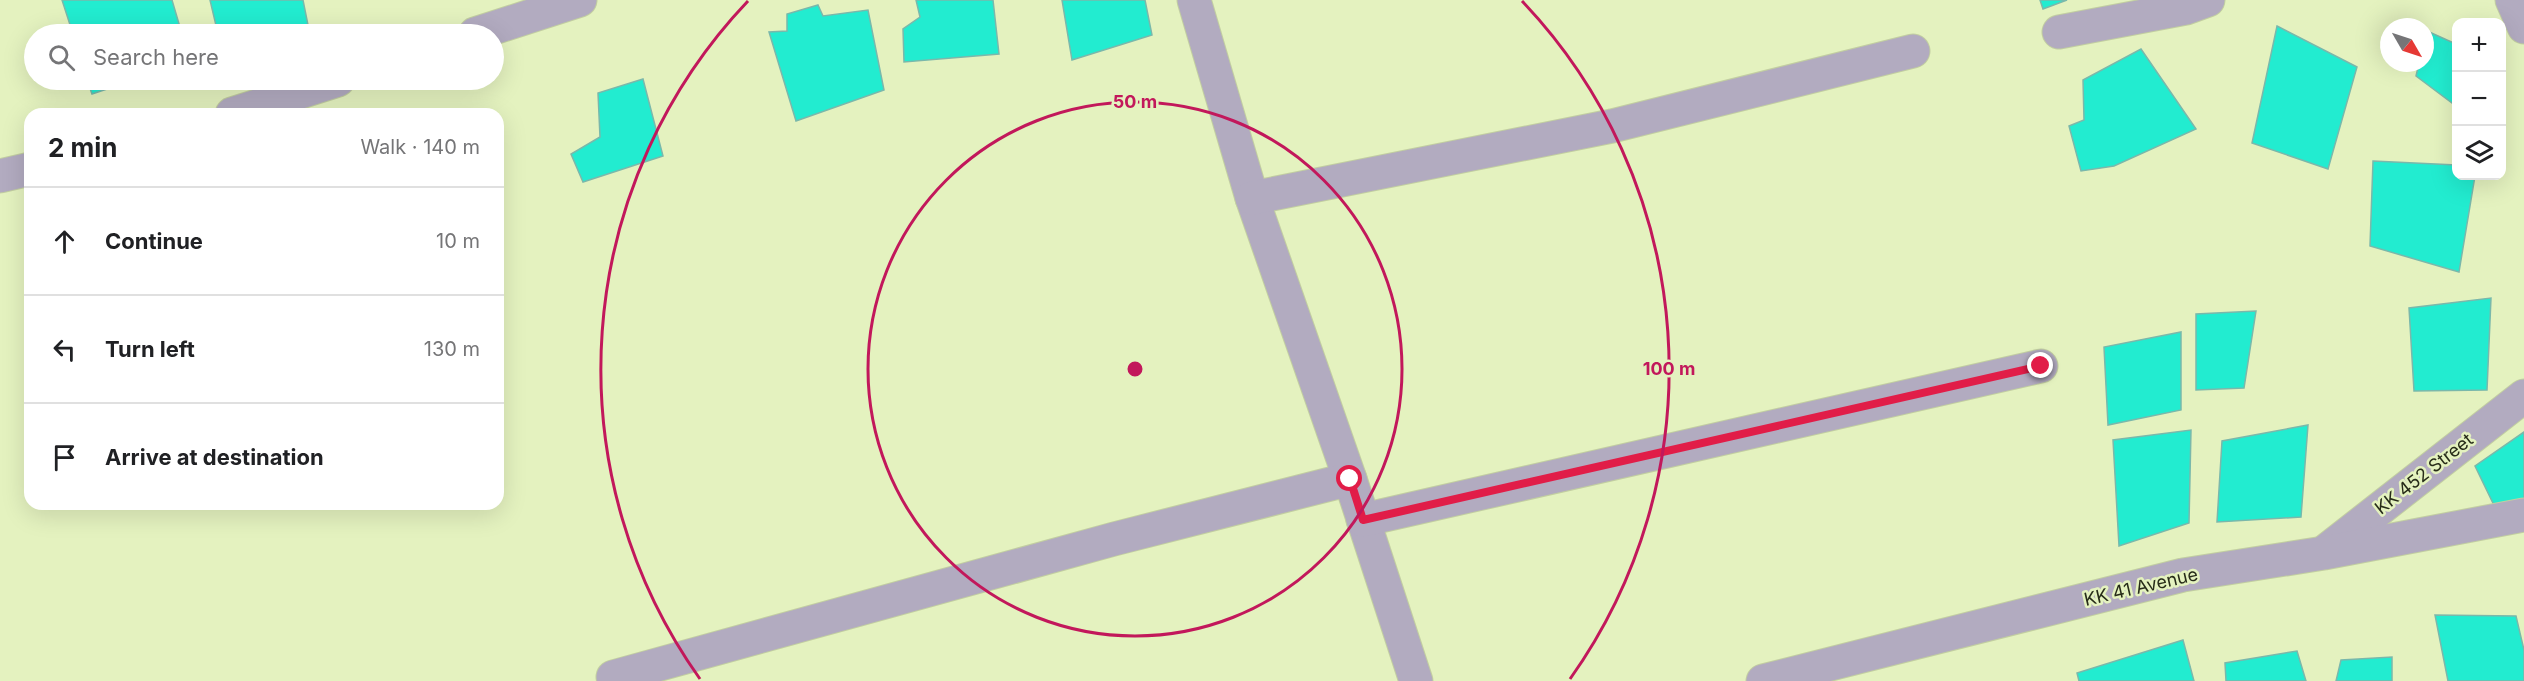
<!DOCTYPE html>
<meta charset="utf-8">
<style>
body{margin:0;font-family:Inter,sans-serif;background:#f6f6f6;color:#202124}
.controls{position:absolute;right:18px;top:18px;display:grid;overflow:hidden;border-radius:12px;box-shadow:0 6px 24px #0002}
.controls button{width:54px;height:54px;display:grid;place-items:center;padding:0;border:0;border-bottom:2px solid #e0e0e0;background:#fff;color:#202124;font:30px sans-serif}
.compass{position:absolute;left:2380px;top:18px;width:54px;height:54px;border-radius:50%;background:#fff;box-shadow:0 6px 24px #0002;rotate:129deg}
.stop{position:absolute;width:18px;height:18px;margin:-14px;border:4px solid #e11d48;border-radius:50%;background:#fff}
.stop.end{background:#e11d48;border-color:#fff;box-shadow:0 2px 6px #0008}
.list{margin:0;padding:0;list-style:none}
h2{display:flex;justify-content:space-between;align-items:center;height:78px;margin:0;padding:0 24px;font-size:26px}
h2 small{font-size:20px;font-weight:400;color:#757577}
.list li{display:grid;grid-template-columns:39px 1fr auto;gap:18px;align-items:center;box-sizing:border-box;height:108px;padding:0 24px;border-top:2px solid #e0e0e0}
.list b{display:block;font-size:22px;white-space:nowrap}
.list em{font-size:20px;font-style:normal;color:#757577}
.icon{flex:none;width:33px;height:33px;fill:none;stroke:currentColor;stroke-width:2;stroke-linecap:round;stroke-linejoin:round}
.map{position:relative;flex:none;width:2524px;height:681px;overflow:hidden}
.search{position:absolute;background:#fff;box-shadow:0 6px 24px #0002;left:24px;top:24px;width:480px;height:66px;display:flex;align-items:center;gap:15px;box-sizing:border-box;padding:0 21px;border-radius:33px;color:#757577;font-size:22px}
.panel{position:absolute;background:#fff;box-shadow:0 6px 24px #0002;left:24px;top:108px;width:480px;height:402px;border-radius:18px}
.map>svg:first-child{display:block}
</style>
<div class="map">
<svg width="2524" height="681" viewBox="0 0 2524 681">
<rect width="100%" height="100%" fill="#e4f2bf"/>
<!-- building -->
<g fill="#22ecd0" stroke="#7ab8ab" stroke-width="1.5">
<polygon points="62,0 172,0 182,34 73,34"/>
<polygon points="210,0 303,0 308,25 282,34 218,34"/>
<polygon points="916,0 993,0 999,54 904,62 903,29 920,17"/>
<polygon points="1062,0 1145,0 1152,35 1072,60"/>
<polygon points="2040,0 2067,0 2043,9"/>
<polygon points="818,5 823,16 868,10 884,90 796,121 769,32 787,31 787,14"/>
<polygon points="2277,26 2357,67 2328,169 2252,143"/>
<polygon points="2427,31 2456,44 2456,106 2416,76 2419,63 2425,63"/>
<polygon points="2141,49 2196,129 2114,166 2081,171 2069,126 2084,120 2083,80"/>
<polygon points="643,79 663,156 583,182 571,154 600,137 598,93"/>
<polygon points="87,80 134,80 92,94"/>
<polygon points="2373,161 2456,165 2456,176 2475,176 2459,272 2370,246"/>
<polygon points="2491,298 2487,390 2414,391 2409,308"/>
<polygon points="2256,311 2244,388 2196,390 2196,314"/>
<polygon points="2181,332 2181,410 2108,425 2104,347"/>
<polygon points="2308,425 2301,517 2217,522 2222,441"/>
<polygon points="2191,430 2189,523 2119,546 2113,440"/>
<polygon points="2524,432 2524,519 2504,526 2475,466"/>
<polygon points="2435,615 2516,616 2524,650 2524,681 2448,681"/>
<polygon points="2183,640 2194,681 2079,681 2077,673"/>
<polygon points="2297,651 2306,681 2226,681 2225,663"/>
<polygon points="2392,657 2392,681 2336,681 2341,660"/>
</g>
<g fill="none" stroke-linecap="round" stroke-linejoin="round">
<defs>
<g id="street">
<polyline points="1194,0 1252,198 1350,479 1416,681"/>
<polyline points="2512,0 2524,27"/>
<polyline points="2059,32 2186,8 2208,0"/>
<polyline points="475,34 580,0"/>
<polyline points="232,114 338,80"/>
<polyline points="0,176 30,169"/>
<polyline points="1252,198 1612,126 1913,51"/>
<polyline points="1363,520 2041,366"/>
<polyline points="2327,550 2524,396"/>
<polyline points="613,677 1114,539 1350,479"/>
<polyline points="1763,681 2183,575 2324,553 2524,515"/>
</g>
</defs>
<!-- street casing -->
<use href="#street" stroke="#c2cea1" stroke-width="35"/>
<!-- street -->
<use href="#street" stroke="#b2abc0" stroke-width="33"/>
</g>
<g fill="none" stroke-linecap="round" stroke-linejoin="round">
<!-- route -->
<polyline stroke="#e11d48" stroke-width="8" points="1350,479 1363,520 2041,366"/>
</g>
<!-- distance rings -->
<g fill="none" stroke="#c2185b" stroke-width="3">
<circle cx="1135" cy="369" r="267"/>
<path d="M700 679A534 534 0 0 1 748 1M1522 1A534 534 0 0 1 1570 679"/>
</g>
<g text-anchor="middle" stroke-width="5" stroke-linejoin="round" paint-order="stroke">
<!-- street labels -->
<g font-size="18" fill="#272c19" stroke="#e4f2bf">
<text transform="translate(2424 474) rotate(-38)" y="6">KK 452 Street</text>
<text transform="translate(2141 587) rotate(-13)" y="6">KK 41 Avenue</text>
</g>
</g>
<circle cx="1135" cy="369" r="9" fill="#c2185b" stroke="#e4f2bf" stroke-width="3"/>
<g font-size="18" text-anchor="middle" font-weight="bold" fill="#c2185b" stroke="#e4f2bf" stroke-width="5" stroke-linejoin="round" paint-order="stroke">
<text x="1135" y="108">50 m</text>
<text x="1669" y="375">100 m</text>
</g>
</svg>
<div class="controls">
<button>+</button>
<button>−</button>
<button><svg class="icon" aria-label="layers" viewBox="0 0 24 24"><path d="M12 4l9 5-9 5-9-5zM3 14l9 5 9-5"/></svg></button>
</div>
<svg class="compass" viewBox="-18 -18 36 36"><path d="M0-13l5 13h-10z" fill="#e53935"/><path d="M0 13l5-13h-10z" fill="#757577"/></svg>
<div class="stop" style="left:1350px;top:479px"></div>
<div class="stop end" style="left:2041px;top:366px"></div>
<div class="search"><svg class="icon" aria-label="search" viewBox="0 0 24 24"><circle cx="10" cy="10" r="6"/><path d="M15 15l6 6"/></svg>Search here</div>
<section class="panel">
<h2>2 min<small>Walk · 140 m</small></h2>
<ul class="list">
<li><svg class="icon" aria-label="ahead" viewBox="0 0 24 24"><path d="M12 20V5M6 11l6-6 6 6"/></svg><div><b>Continue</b></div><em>10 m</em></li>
<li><svg class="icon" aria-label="left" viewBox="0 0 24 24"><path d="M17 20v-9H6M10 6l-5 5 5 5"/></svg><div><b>Turn left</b></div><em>130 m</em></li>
<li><svg class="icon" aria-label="arrive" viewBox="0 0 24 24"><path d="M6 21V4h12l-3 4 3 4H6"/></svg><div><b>Arrive at destination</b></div></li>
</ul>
</section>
</div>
